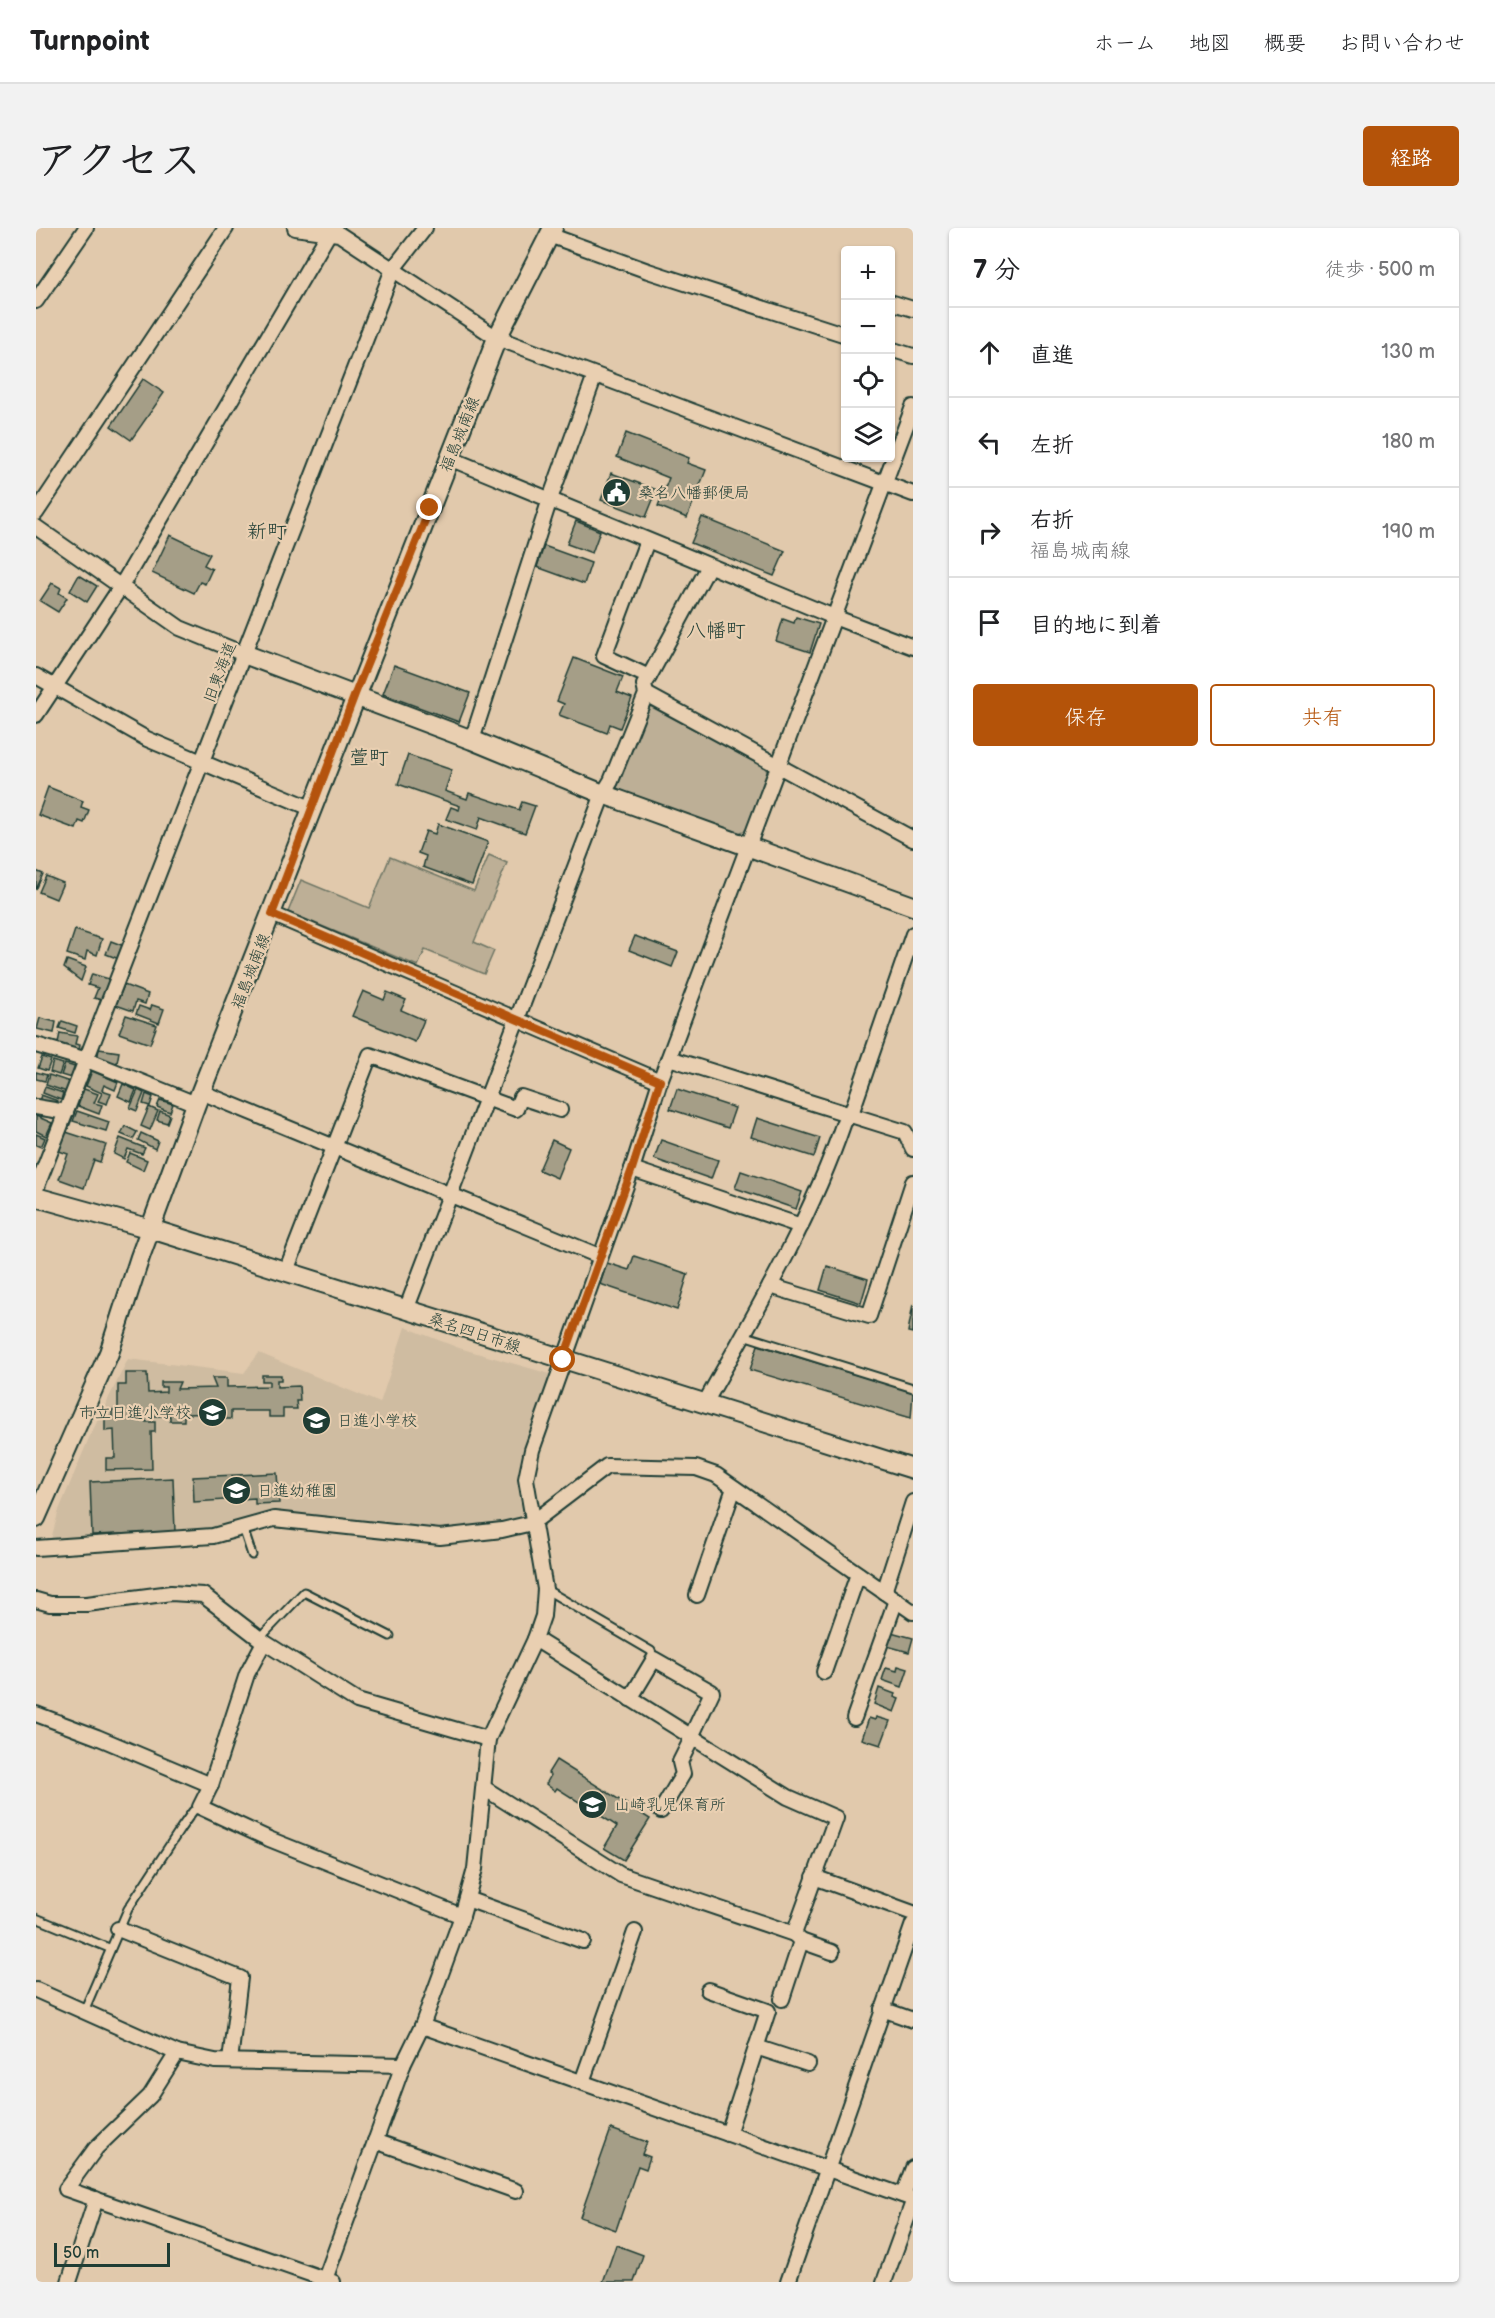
<!DOCTYPE html>
<html lang="ja">
<meta charset="utf-8">
<style>
body{margin:0;font-family:"Balsamiq Sans","Klee One",sans-serif;background:#f2f2f2;color:#202124}
.controls{position:absolute;right:18px;top:18px;display:grid;overflow:hidden;border-radius:6px;box-shadow:0 2px 4px #0004}
.controls button{width:54px;height:54px;display:grid;place-items:center;padding:0;border:0;border-bottom:2px solid #e0e0e0;background:#fff;color:#202124;font:30px sans-serif}
.scale{position:absolute;left:18px;bottom:15px;width:116px;box-sizing:border-box;padding-left:6px;border:3px solid #1f3d34;border-top:0;font-size:16px;line-height:21px;white-space:nowrap;color:#1f3d34;-webkit-text-stroke:4px #e9cfb1;paint-order:stroke}
.stop{position:absolute;width:18px;height:18px;margin:-14px;border:4px solid #b45309;border-radius:50%;background:#fff}
.stop.end{background:#b45309;border-color:#fff;box-shadow:0 2px 6px #0008}
.list{margin:0;padding:0;list-style:none}
h2{display:flex;justify-content:space-between;align-items:center;height:78px;margin:0;padding:0 24px;font-size:26px}
h2 small{font-size:20px;font-weight:400;color:#757577}
.list li{display:grid;grid-template-columns:39px 1fr auto;gap:18px;align-items:center;box-sizing:border-box;height:90px;padding:0 24px;border-top:2px solid #e0e0e0}
.list b{display:block;font-size:22px;white-space:nowrap}
.list p{margin:0;font-size:20px;white-space:nowrap;color:#757577}
.list em{font-size:20px;font-style:normal;color:#757577}
.actions{display:flex;gap:12px;padding:18px 24px}
.actions a{flex:1;padding:14px 0;border:2px solid #b45309;border-radius:6px;text-align:center;font-size:21px;color:#b45309}
.actions .main{background:#b45309;color:#fff}
.icon{flex:none;width:33px;height:33px;fill:none;stroke:currentColor;stroke-width:2;stroke-linecap:round;stroke-linejoin:round}
.map{position:relative;flex:none;width:877px;height:2054px;overflow:hidden;border-radius:6px}
header{display:flex;align-items:center;gap:36px;box-sizing:border-box;height:84px;padding:0 30px;background:#fff;border-bottom:2px solid #e0e0e0}
header strong{font-size:28px}
nav{display:flex;gap:33px;margin-inline-start:auto;font-size:21px}
.intro{display:flex;align-items:center;justify-content:space-between;box-sizing:border-box;height:144px;padding:0 36px}
h1{margin:0;font-size:42px}
.button{padding:15px 27px;border-radius:6px;background:#b45309;color:#fff;font-size:21px;font-weight:700}
main{display:flex;gap:36px;padding:0 36px}
aside{flex:1;background:#fff;border-radius:6px;box-shadow:0 2px 4px #0004}
.map>svg:first-child{display:block}
</style>
<header>
<strong>Turnpoint</strong>
<nav><a>ホーム</a><a>地図</a><a>概要</a><a>お問い合わせ</a></nav>
</header>
<div class="intro"><h1>アクセス</h1><a class="button">経路</a></div>
<main>
<div class="map">
<svg width="877" height="2054" viewBox="0 0 877 2054">
<rect width="100%" height="100%" fill="#e1c9ac"/>
<filter id="ink" filterUnits="userSpaceOnUse"><feTurbulence type="fractalNoise" baseFrequency=".0167" numOctaves="2"/><feDisplacementMap in="SourceGraphic" scale="12" xChannelSelector="R" yChannelSelector="G"/><feConvolveMatrix kernelMatrix="1 2 1 2 8 2 1 2 1" color-interpolation-filters="sRGB"/></filter>
<g filter="url(#ink)">
<!-- built -->
<polygon fill="#cfbca1" points="369,1099 423,1120 514,1146 486,1232 484,1257 489,1286 482,1294 405,1304 238,1286 176,1303 14,1315 23,1282 53,1210 92,1131 208,1145 223,1125 344,1175"/>
<!-- green -->
<g fill="#bdaf96" stroke="#6e7665" stroke-width="1.5">
<polygon points="614,478 729,539 732,546 712,601 703,605 581,561 579,555"/>
<polygon points="453,627 471,635 438,714 458,723 448,746 389,722 382,738 252,684 265,652 333,680 354,629 438,663"/>
</g>
<!-- building -->
<g fill="#a59e87" stroke="#1f3d34" stroke-width="1.5">
<polygon points="107,151 128,165 95,212 75,198"/>
<polygon points="590,205 653,230 651,235 670,242 651,290 622,278 633,250 581,229"/>
<polygon points="575,245 621,262 610,289 565,272"/>
<polygon points="666,289 749,323 738,348 655,315"/>
<polygon points="540,293 564,303 556,325 531,316"/>
<polygon points="134,307 174,326 168,337 176,341 169,356 164,354 158,365 116,345"/>
<polygon points="508,318 555,335 548,356 501,339"/>
<polygon points="43,347 61,358 51,374 34,363"/>
<polygon points="16,355 25,360 23,365 31,370 22,384 4,373"/>
<polygon points="760,389 783,396 774,424 740,413 747,391 758,395"/>
<polygon points="538,430 587,449 581,464 596,470 584,500 574,496 571,505 523,487 528,476 521,473"/>
<polygon points="358,437 434,465 423,494 347,466"/>
<polygon points="372,527 416,542 409,563 431,571 433,565 483,582 486,574 499,578 489,605 445,589 441,602 410,591 415,579 423,582 424,578 362,556"/>
<polygon points="12,559 47,573 45,579 53,582 48,595 43,593 40,601 2,587"/>
<polygon points="402,596 452,614 436,657 387,639 390,628 382,625 390,603 399,606"/>
<polygon points="0,643 7,646 0,662"/>
<polygon points="10,648 27,655 20,671 3,664"/>
<polygon points="39,702 66,711 61,727 51,723 49,732 31,726"/>
<polygon points="599,708 642,724 636,739 593,722"/>
<polygon points="75,713 88,718 83,731 70,726"/>
<polygon points="31,732 50,739 45,753 28,740"/>
<polygon points="56,746 73,751 66,772 58,770 62,760 52,757"/>
<polygon points="88,757 112,766 109,776 100,773 97,783 80,777"/>
<polygon points="327,763 348,772 351,764 370,772 365,782 388,792 379,814 316,788"/>
<polygon points="116,777 128,781 123,795 100,786 103,778 114,782"/>
<polygon points="90,787 121,797 114,816 83,805"/>
<polygon points="4,790 20,794 18,805 1,801"/>
<polygon points="26,793 41,798 39,805 23,800"/>
<polygon points="24,805 41,808 39,816 44,817 43,823 26,820 26,816 22,815"/>
<polygon points="63,821 83,824 81,835 61,832"/>
<polygon points="6,829 15,832 11,843 2,840"/>
<polygon points="17,833 27,836 23,847 14,844"/>
<polygon points="29,836 39,839 35,850 25,847"/>
<polygon points="56,843 82,854 79,862 68,857 66,862 75,865 71,876 62,873 66,865 50,858"/>
<polygon points="0,844 11,847 9,853 0,851"/>
<polygon points="13,847 34,854 31,864 10,857"/>
<polygon points="87,856 100,862 95,874 82,868"/>
<polygon points="9,859 27,865 25,872 7,865"/>
<polygon points="48,861 62,866 58,875 66,877 63,886 42,878"/>
<polygon points="641,861 699,880 692,900 634,881"/>
<polygon points="102,862 108,865 101,883 94,880"/>
<polygon points="110,866 117,869 114,878 107,876"/>
<polygon points="5,867 22,873 20,879 3,873"/>
<polygon points="124,872 137,876 134,884 121,879"/>
<polygon points="113,879 122,883 114,902 105,898"/>
<polygon points="41,883 73,894 70,903 37,893"/>
<polygon points="124,883 134,887 131,895 121,892"/>
<polygon points="0,888 16,895 10,908 0,903"/>
<polygon points="721,890 784,910 778,929 715,909"/>
<polygon points="89,898 101,904 97,911 85,906"/>
<polygon points="30,904 70,917 64,934 58,932 48,960 23,951 32,926 23,923"/>
<polygon points="105,905 122,913 119,921 102,912"/>
<polygon points="0,906 9,910 5,919 0,917"/>
<polygon points="84,910 109,920 106,926 92,921 88,931 78,926"/>
<polygon points="516,912 533,920 521,950 503,942"/>
<polygon points="625,912 682,932 675,951 618,931"/>
<polygon points="94,925 111,932 107,942 90,934"/>
<polygon points="705,943 766,964 760,981 699,960"/>
<polygon points="598,1028 652,1046 641,1082 564,1056 571,1035 593,1042"/>
<polygon points="791,1038 832,1051 825,1075 784,1062"/>
<polygon points="877,1076 877,1105 872,1104"/>
<polygon points="722,1117 877,1164 875,1190 714,1142"/>
<polygon points="90,1145 111,1145 112,1165 130,1164 130,1159 125,1159 125,1154 144,1154 141,1161 180,1160 176,1150 191,1150 191,1159 233,1158 233,1153 226,1153 226,1147 245,1147 245,1152 241,1152 241,1159 263,1158 264,1173 260,1173 261,1181 247,1181 247,1189 233,1189 233,1183 195,1183 195,1191 183,1191 183,1185 148,1186 148,1193 134,1193 134,1188 110,1188 110,1194 119,1194 119,1204 115,1204 116,1241 70,1242 70,1230 79,1230 78,1202 69,1203 69,1189 76,1189 76,1182 82,1182 82,1157 90,1157"/>
<polygon points="241,1245 243,1275 219,1276 219,1270 158,1274 157,1249"/>
<polygon points="137,1250 139,1304 56,1307 54,1254"/>
<polygon points="855,1404 877,1410 873,1424 851,1418"/>
<polygon points="862,1438 872,1441 866,1459 846,1452 850,1440 861,1443"/>
<polygon points="843,1460 859,1466 858,1469 863,1471 858,1484 838,1476"/>
<polygon points="840,1489 854,1493 845,1517 826,1511 833,1490 839,1492"/>
<polygon points="520,1532 614,1591 588,1632 568,1620 581,1598 521,1560 519,1563 510,1556 515,1547 512,1545"/>
<polygon points="575,1901 611,1914 606,1926 614,1929 610,1941 602,1938 580,2002 544,1989"/>
<polygon points="580,2017 607,2027 598,2054 567,2054"/>
</g>
<g fill="none" stroke-linecap="round" stroke-linejoin="round">
<defs>
<g id="lane">
<polyline points="707,1107 877,1160"/>
<polyline points="207,1300 216,1327"/>
<polyline points="509,1361 615,1423 618,1431"/>
<polyline points="223,1411 268,1364 354,1408"/>
<polyline points="0,1690 73,1720"/>
<polyline points="48,1783 92,1681 145,1600 157,1583 164,1579"/>
</g>
<g id="street">
<polyline points="259,0 303,6 461,110 877,266"/>
<polyline points="513,7 612,43 810,107"/>
<polyline points="0,73 50,0"/>
<polyline points="854,74 877,81"/>
<polyline points="854,121 877,128"/>
<polyline points="413,230 798,389 877,419"/>
<polyline points="0,285 190,0"/>
<polyline points="0,299 144,400 208,426"/>
<polyline points="0,448 111,511 277,581"/>
<polyline points="613,449 673,338"/>
<polyline points="610,466 877,611"/>
<polyline points="0,487 84,360 293,5"/>
<polyline points="436,512 514,271 559,147"/>
<polyline points="236,686 624,853"/>
<polyline points="0,817 51,832 160,876"/>
<polyline points="633,830 869,904 877,921"/>
<polyline points="165,864 563,1028"/>
<polyline points="0,879 30,884"/>
<polyline points="596,941 765,998"/>
<polyline points="0,961 357,41 389,0"/>
<polyline points="250,1043 334,827 480,881 485,869 524,882"/>
<polyline points="734,1058 833,1088 877,954"/>
<polyline points="370,1082 567,566 575,553 610,466 608,457 613,449 568,428 611,313"/>
<path d="M669,1175C720,1084 774,993 808,894L815,886L877,706"/>
<polyline points="0,1320 177,1308 238,1291 404,1309 466,1302 496,1295 571,1238 660,1240 680,1247 877,1384"/>
<polyline points="848,1364 877,1274"/>
<polyline points="661,1367 698,1260"/>
<polyline points="0,1372 14,1376 51,1376 135,1365 167,1367 228,1414 321,1473 452,1511"/>
<polyline points="499,1411 752,1569 800,1590 758,1706 765,1713 746,1771"/>
<polyline points="228,1414 211,1446 175,1557 164,1579 233,1611 426,1688"/>
<polyline points="788,1444 822,1346"/>
<polyline points="594,1471 618,1431 676,1464 655,1509"/>
<polyline points="0,1486 61,1509 175,1557"/>
<polyline points="818,1490 860,1372"/>
<polyline points="448,1560 585,1647 758,1706"/>
<polyline points="625,1583 647,1546 644,1534 656,1510"/>
<polyline points="778,1649 877,1685"/>
<polyline points="431,1671 547,1713"/>
<polyline points="82,1701 204,1750 194,1833"/>
<polyline points="765,1713 796,1724"/>
<polyline points="0,1762 141,1825 179,1833 367,1837"/>
<polyline points="672,1762 732,1783 692,1906"/>
<polyline points="846,1781 877,1792"/>
<polyline points="386,1798 877,1971"/>
<polyline points="720,1819 772,1836"/>
<polyline points="141,1825 114,1868 60,1920 30,1961 297,2054"/>
<polyline points="546,1854 599,1704"/>
<polyline points="339,1913 480,1963"/>
<polyline points="867,1967 877,1940"/>
<polyline points="33,2054 60,1971"/>
<polyline points="288,2054 367,1837 386,1798 426,1688 439,1641 452,1511 499,1411 507,1388 509,1361 490,1251 496,1222 596,941 624,853 877,179"/>
<polyline points="752,2054 877,1696"/>
<polyline points="848,2054 877,1974"/>
</g>
<g id="secondary">
<polyline points="208,426 436,512 567,566 877,678"/>
<polyline points="0,969 115,1001 877,1241"/>
<polyline points="0,1290 73,1125 104,1029 160,876 461,110 517,0"/>
</g>
</defs>
<!-- lane casing -->
<use href="#lane" stroke="#1f3d34" stroke-width="11"/>
<!-- street casing -->
<use href="#street" stroke="#1f3d34" stroke-width="18"/>
<!-- secondary casing -->
<use href="#secondary" stroke="#1f3d34" stroke-width="22"/>
<!-- lane -->
<use href="#lane" stroke="#e9cfb1" stroke-width="7"/>
<!-- street -->
<use href="#street" stroke="#e9cfb1" stroke-width="14"/>
<!-- secondary -->
<use href="#secondary" stroke="#e9cfb1" stroke-width="18"/>
</g>
</g>
<g fill="none" stroke-linecap="round" stroke-linejoin="round" filter="url(#ink)">
<!-- route -->
<polyline stroke="#b45309" stroke-width="8" points="394,280 319,466 236,686 624,853 596,941 527,1132"/>
</g>
<!-- icons -->
<defs>
<symbol id="civic-disc" viewBox="-11 -11 22 22"><circle r="9.5" fill="#1f3d34" stroke="#e9cfb1"/><path d="M-.6-6.5H3V-4.5H.6V-3L4-1V1h2V6H-6V1h2V-1L-.6-3ZM-1.2 2.5V6h2.4V2.5Z" fill="#fff"/></symbol>
<symbol id="school-disc" viewBox="-11 -11 22 22"><circle r="9.5" fill="#1f3d34" stroke="#e9cfb1"/><path d="M0-5L7-2L0 1L-7-2ZM-4 1L0 2.5L4 1V4Q0 6-4 4Z" fill="#fff"/></symbol>
</defs>
<g fill-rule="evenodd">
<use href="#civic-disc" x="564" y="248" width="33" height="33"/>
<use href="#school-disc" x="160" y="1168" width="33" height="33"/>
<use href="#school-disc" x="264" y="1176" width="33" height="33"/>
<use href="#school-disc" x="184" y="1246" width="33" height="33"/>
<use href="#school-disc" x="540" y="1560" width="33" height="33"/>
</g>
<g text-anchor="middle" stroke-width="4.5" stroke-linejoin="round" paint-order="stroke">
<!-- street labels -->
<g font-size="16" fill="#1f3d34" stroke="#e9cfb1">
<text transform="translate(423 206) rotate(-68)" y="6">福島城南線</text>
<text transform="translate(183 444) rotate(-69)" y="6">旧東海道</text>
<text transform="translate(214 743) rotate(-69)" y="6">福島城南線</text>
<text transform="translate(439 1104) rotate(18)" y="6">桑名四日市線</text>
</g>
<!-- poi labels -->
<g font-size="16" fill="#1f3d34" stroke="#e9cfb1" text-anchor="start">
<text x="602" y="270">桑名八幡郵便局</text>
<text x="155" y="1190" text-anchor="end">市立日進小学校</text>
<text x="301" y="1198">日進小学校</text>
<text x="221" y="1268">日進幼稚園</text>
<text x="578" y="1582">山崎乳児保育所</text>
</g>
<!-- quarter labels -->
<g font-size="20" fill="#1f3d34" stroke="#e9cfb1">
<text x="231" y="310">新町</text>
<text x="680" y="409">八幡町</text>
<text x="333" y="536">萱町</text>
</g>
</g>
</svg>
<div class="controls">
<button>+</button>
<button>−</button>
<button><svg class="icon" aria-label="locate" viewBox="0 0 24 24"><circle cx="12" cy="12" r="6"/><path d="M12 2v4M12 18v4M2 12h4M18 12h4"/></svg></button>
<button><svg class="icon" aria-label="layers" viewBox="0 0 24 24"><path d="M12 4l9 5-9 5-9-5zM3 14l9 5 9-5"/></svg></button>
</div>
<div class="scale">50 m</div>
<div class="stop" style="left:527px;top:1132px"></div>
<div class="stop end" style="left:394px;top:280px"></div>
</div>
<aside>
<h2>7 分<small>徒歩 · 500 m</small></h2>
<ul class="list">
<li><svg class="icon" aria-label="ahead" viewBox="0 0 24 24"><path d="M12 20V5M6 11l6-6 6 6"/></svg><div><b>直進</b></div><em>130 m</em></li>
<li><svg class="icon" aria-label="left" viewBox="0 0 24 24"><path d="M17 20v-9H6M10 6l-5 5 5 5"/></svg><div><b>左折</b></div><em>180 m</em></li>
<li><svg class="icon" aria-label="right" viewBox="0 0 24 24"><path d="M7 20v-9h11M14 6l5 5-5 5"/></svg><div><b>右折</b><p>福島城南線</p></div><em>190 m</em></li>
<li><svg class="icon" aria-label="arrive" viewBox="0 0 24 24"><path d="M6 21V4h12l-3 4 3 4H6"/></svg><div><b>目的地に到着</b></div></li>
</ul>
<div class="actions"><a class="main">保存</a><a>共有</a></div>
</aside>
</main>
